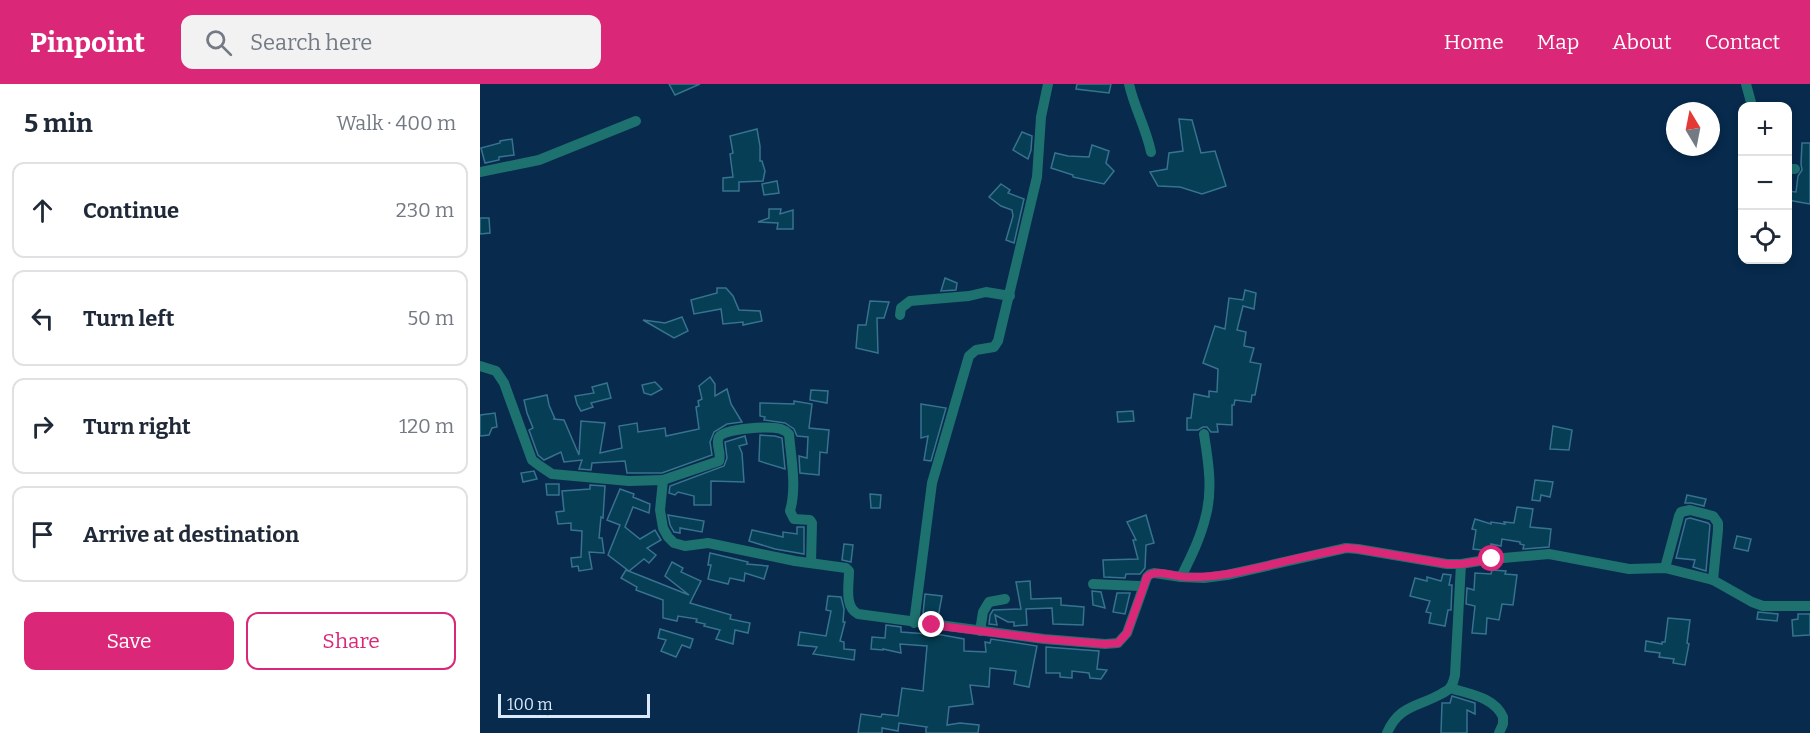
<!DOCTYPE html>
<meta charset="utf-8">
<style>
body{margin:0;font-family:Bitter,serif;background:#f2f2f3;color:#1f2937}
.controls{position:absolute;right:18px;top:18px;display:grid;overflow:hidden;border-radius:12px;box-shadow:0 3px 9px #0003}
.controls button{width:54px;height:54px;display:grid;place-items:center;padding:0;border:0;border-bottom:2px solid #e0e1e3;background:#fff;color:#1f2937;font:30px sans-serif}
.compass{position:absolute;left:1186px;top:18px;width:54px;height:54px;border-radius:50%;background:#fff;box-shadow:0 3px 9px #0003;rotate:350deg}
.scale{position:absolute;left:18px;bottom:15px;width:152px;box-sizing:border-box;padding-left:6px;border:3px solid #daeafc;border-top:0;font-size:16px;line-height:21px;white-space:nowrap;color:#daeafc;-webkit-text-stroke:4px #072a4d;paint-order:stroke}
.stop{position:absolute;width:18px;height:18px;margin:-14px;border:4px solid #db2777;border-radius:50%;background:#fff}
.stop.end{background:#db2777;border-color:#fff;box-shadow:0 2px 6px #0008}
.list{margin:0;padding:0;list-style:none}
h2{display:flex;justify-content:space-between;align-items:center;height:78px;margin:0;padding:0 24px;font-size:26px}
h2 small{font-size:20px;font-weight:400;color:#747a83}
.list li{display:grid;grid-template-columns:39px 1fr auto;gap:18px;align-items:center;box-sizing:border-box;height:96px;margin:0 12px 12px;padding:0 12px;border:2px solid #e0e1e3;border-radius:12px}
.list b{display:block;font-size:22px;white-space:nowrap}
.list em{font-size:20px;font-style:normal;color:#747a83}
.actions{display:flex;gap:12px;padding:18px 24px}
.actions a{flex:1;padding:14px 0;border:2px solid #db2777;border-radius:12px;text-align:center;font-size:21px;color:#db2777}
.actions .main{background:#db2777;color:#fff}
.icon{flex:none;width:33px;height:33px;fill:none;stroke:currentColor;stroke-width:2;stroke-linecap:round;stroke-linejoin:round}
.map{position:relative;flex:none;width:1330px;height:649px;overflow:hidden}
header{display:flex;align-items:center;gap:36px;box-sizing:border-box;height:84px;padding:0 30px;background:#db2777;color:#fff}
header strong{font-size:28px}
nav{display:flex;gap:33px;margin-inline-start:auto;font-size:21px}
.search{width:420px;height:54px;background:#f2f2f3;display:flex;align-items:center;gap:15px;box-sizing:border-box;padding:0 21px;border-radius:12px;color:#747a83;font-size:22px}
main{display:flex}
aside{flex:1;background:#fff}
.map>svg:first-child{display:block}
</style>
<header>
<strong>Pinpoint</strong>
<div class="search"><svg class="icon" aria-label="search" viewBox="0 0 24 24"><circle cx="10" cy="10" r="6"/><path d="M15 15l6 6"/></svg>Search here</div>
<nav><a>Home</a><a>Map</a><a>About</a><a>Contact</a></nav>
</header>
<main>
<aside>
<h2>5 min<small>Walk · 400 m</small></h2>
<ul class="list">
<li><svg class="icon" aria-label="ahead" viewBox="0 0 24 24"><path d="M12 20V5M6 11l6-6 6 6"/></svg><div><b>Continue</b></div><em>230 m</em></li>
<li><svg class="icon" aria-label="left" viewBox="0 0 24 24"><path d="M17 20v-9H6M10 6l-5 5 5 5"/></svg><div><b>Turn left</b></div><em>50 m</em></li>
<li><svg class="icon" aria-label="right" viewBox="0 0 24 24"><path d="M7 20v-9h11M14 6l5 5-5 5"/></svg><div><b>Turn right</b></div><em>120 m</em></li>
<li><svg class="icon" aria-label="arrive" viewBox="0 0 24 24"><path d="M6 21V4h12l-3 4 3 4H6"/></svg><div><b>Arrive at destination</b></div></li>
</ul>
<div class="actions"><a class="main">Save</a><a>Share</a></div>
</aside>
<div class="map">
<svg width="1330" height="649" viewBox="0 0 1330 649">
<rect width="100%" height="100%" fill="#072a4d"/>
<!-- building -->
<g fill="#053e55" stroke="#38728e" stroke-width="1.5">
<polygon points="189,0 220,0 195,11"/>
<polygon points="597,0 631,0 629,9 596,5"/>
<polygon points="699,35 712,36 721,69 735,67 746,102 722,110 700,103 678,102 670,88 687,85 689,69 703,67"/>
<polygon points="277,45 280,62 280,77 282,77 285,87 283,97 259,98 259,107 243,107 243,94 253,93 250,70 253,69 250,52"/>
<polygon points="542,48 552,52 551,66 548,75 533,66"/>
<polygon points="32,55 34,71 19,73 19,76 5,79 1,64 20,59 20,57"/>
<polygon points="1322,59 1330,59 1330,120 1308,116 1308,107 1316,108 1318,92 1322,86 1321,80"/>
<polygon points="612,61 629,67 626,79 634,87 624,100 593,93 593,91 571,84 575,69 588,72 609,73"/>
<polygon points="297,97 299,109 284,111 282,100"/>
<polygon points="521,100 530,106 528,109 544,115 534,159 526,156 533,132 532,126 521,122 509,113"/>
<polygon points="289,125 301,125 300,130 313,126 313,145 297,145 298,139 278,138 289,134"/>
<polygon points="0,134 9,134 10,149 0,150"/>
<polygon points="465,194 477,199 476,206 461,207"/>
<polygon points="237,204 246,204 253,212 259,226 280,227 282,237 263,241 263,238 243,240 241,225 214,230 211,216 237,209"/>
<polygon points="765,206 776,209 774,225 763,222 757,246 766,248 764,262 774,264 770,278 781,280 775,311 772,311 771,318 755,316 754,321 752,321 752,341 737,340 738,348 731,348 727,343 723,343 718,346 707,346 707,334 711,334 714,310 729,313 729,307 737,308 738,285 723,279 735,242 745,245 749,214 763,216"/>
<polygon points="390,217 409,218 404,234 397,234 398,269 376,264 378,241 386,241"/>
<polygon points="202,233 208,247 194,254 163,236 185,239"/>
<polygon points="230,293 235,300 235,312 247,305 251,320 262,338 247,340 234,348 230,358 232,371 182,389 147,389 145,377 112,379 111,386 99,385 102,376 84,378 81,368 64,376 58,371 49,346 53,344 47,329 44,316 67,311 69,321 75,335 73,335 84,336 99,371 101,337 125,339 120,369 142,364 139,342 157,339 158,348 185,344 186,352 219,345 216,323 219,322 218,317 222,315 219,302"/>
<polygon points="175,298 182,305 171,311 164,309 162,301"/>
<polygon points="127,299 131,314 111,319 113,323 101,327 97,320 95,312 114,309 112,303"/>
<polygon points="331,306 348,307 347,319 330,316"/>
<polygon points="314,317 332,320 329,344 349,346 347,369 340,368 339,391 320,389 319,372 327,374 328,353 317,352 314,345 305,339 284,336 285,333 280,332 280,319 314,320"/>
<polygon points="441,320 466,324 451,377 444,376 448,352 441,354"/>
<polygon points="653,327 654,337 638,338 637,328"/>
<polygon points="15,329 17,343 12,344 9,351 0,352 0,331"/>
<polygon points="1073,342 1092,346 1089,366 1070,365"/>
<polygon points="280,351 295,352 302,354 305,385 279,377"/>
<polygon points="265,352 267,360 259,362 262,369 264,398 231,397 231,421 214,421 214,412 198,408 195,411 189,409 190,402 244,382 247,374 245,358"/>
<polygon points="54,387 57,395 43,398 41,389"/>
<polygon points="1055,396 1073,398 1070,413 1061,411 1060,417 1052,416"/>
<polygon points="66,400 79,400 79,411 67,411"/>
<polygon points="110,401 125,402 123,434 121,433 119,454 122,454 124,469 109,468 112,485 99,487 98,482 92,483 91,474 101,473 102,447 91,446 91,439 78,440 76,428 84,427 82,407 110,405"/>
<polygon points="140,405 154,410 153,413 170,420 169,429 153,423 145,443 160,455 175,446 181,456 167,464 176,471 169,479 164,475 149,487 128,471 140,441 127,436"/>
<polygon points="390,410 401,411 400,424 391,424"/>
<polygon points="1207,411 1226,415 1224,422 1211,419 1205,419"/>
<polygon points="1037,423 1053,425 1050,443 1071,445 1069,463 1043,465 1044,461 1040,460 1040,458 1022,455 1021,462 1011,460 1010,467 993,465 996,446 992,445 995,435 1011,440 1011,438 1025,440 1024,438 1034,439"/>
<polygon points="188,431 224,437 222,448 200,444 200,449 194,448 190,441"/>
<polygon points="666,431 674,459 666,461 665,484 660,490 646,490 645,494 624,493 623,476 658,475 653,456 656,456 647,438"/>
<polygon points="1210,434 1228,439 1230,441 1226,487 1213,483 1215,476 1196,474 1206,435"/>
<polygon points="317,443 324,443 324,470 295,465 269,457 272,446 303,453 303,448 317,450"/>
<polygon points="1257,452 1271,455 1268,467 1254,464"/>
<polygon points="364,460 373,461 371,478 362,476"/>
<polygon points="230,469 268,478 267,480 288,482 284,495 265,489 264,497 250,494 248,500 228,495 231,481 228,481"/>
<polygon points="192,478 203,484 201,488 221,497 210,519 251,531 250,535 270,539 268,549 255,546 253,560 236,555 240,546 224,542 225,540 216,538 217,535 198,532 197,537 183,534 183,516 156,506 157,503 141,494 146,486 209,511 185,492"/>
<polygon points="1012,486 1026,487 1025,490 1037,491 1033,521 1022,520 1019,536 1007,534 1006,550 992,549 995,522 986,520 987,504 994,506 995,489 1011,490"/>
<polygon points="963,490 971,491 969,501 972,501 971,526 968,526 965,542 949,539 951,529 946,528 950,517 930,512 935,494 947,497 947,493 961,497"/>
<polygon points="550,497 551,515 581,514 581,521 604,523 603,541 573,540 572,524 546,525 547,541 534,542 534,538 528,538 515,531 517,541 509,540 510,531 513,526 541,525 536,498"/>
<polygon points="612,507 621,508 625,524 613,521"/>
<polygon points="637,509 650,509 645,530 633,528"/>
<polygon points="445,510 462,512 458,533 443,530"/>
<polygon points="348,512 361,513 364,525 363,538 365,538 360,557 364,558 364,565 375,566 374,576 333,570 337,563 318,561 320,548 346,552 351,527 346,526"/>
<polygon points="1278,528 1298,530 1297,537 1277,535"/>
<polygon points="1318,530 1330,530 1330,551 1313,552 1312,536 1318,535"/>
<polygon points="1188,534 1210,536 1207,559 1209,560 1205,581 1193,579 1194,575 1179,573 1180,569 1165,567 1166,557 1182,560 1182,558 1185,558"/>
<polygon points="406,541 421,543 421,548 462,551 484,555 484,567 506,568 505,558 510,559 511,555 557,562 549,603 534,600 536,587 510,584 509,603 490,601 493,620 469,623 467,641 480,639 499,641 498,649 446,649 446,644 447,643 419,639 418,647 402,644 402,649 378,649 381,630 401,633 402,630 418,632 422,604 443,607 447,562 420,560 421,569 403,565 403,566 391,565 392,553 405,554"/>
<polygon points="180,545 213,555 210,564 202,561 196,573 181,567 186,556 178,554"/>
<polygon points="566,563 619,567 617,585 627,586 621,595 610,594 609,589 592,587 592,594 580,593 580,589 566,589"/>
<polygon points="972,612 995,619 995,630 987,626 987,649 961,649 962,619 970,619"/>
</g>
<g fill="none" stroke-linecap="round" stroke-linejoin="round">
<!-- street -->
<g stroke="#1d716f" stroke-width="10">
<path d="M649,0C654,23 666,44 671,68"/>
<polyline points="1266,0 1272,22"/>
<polyline points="1308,85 1315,85"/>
<polyline points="0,88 59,76 156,37"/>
<polyline points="420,231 421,224 430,217 489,212 506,208 530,212"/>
<path d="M0,282L16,287L24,299L52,376L60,382L72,390L149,397L183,396L180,426L183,444L188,453L194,459L205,462L228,459L315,477L366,484L369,487C369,502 364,523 378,530L564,555L625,560L638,559L647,549L667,493L670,490L674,489L701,493L724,494L747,491L866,464L878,465L967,480H981L1012,475L1069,470L1149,485L1185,484L1233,496L1272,518L1283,522H1330"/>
<path d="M183,396L239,377C242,369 235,360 239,353C245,344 290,342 301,345C304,346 307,348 309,350C311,374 317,403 310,427L314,435L330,436L332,439L331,479"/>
<polyline points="1185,484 1199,432 1201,428 1210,426 1233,432 1238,439 1238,446 1233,496"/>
<path d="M701,493C711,473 721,453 726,431C733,405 728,376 724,350"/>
<polyline points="613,500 659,502 663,503"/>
<polyline points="434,539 452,399 489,272 496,266 514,263 518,257 557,93 561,33 568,0"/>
<polyline points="500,547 503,528 509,518 525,515"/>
<path d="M970,604C989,610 1014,613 1023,633V640L1019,649"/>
<path d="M907,649C919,621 938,623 961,610C964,608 967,607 969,605C973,601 974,595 975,591L981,480"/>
</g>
</g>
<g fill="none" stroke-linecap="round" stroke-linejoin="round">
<!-- route -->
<path stroke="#db2777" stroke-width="8" d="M452,541L564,555L625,560L638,559L647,549L667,493C675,484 695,493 707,493C737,494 764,487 794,480C818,474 842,469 867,464L878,465L967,480H981L1012,475"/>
</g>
</svg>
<div class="controls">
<button>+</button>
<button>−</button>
<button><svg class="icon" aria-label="locate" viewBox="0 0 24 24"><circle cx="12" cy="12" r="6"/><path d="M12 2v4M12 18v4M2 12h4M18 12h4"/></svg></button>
</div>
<svg class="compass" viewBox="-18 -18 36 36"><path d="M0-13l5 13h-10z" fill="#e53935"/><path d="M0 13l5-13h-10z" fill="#747a83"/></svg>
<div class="scale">100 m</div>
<div class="stop" style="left:1012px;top:475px"></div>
<div class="stop end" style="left:452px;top:541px"></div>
</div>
</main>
